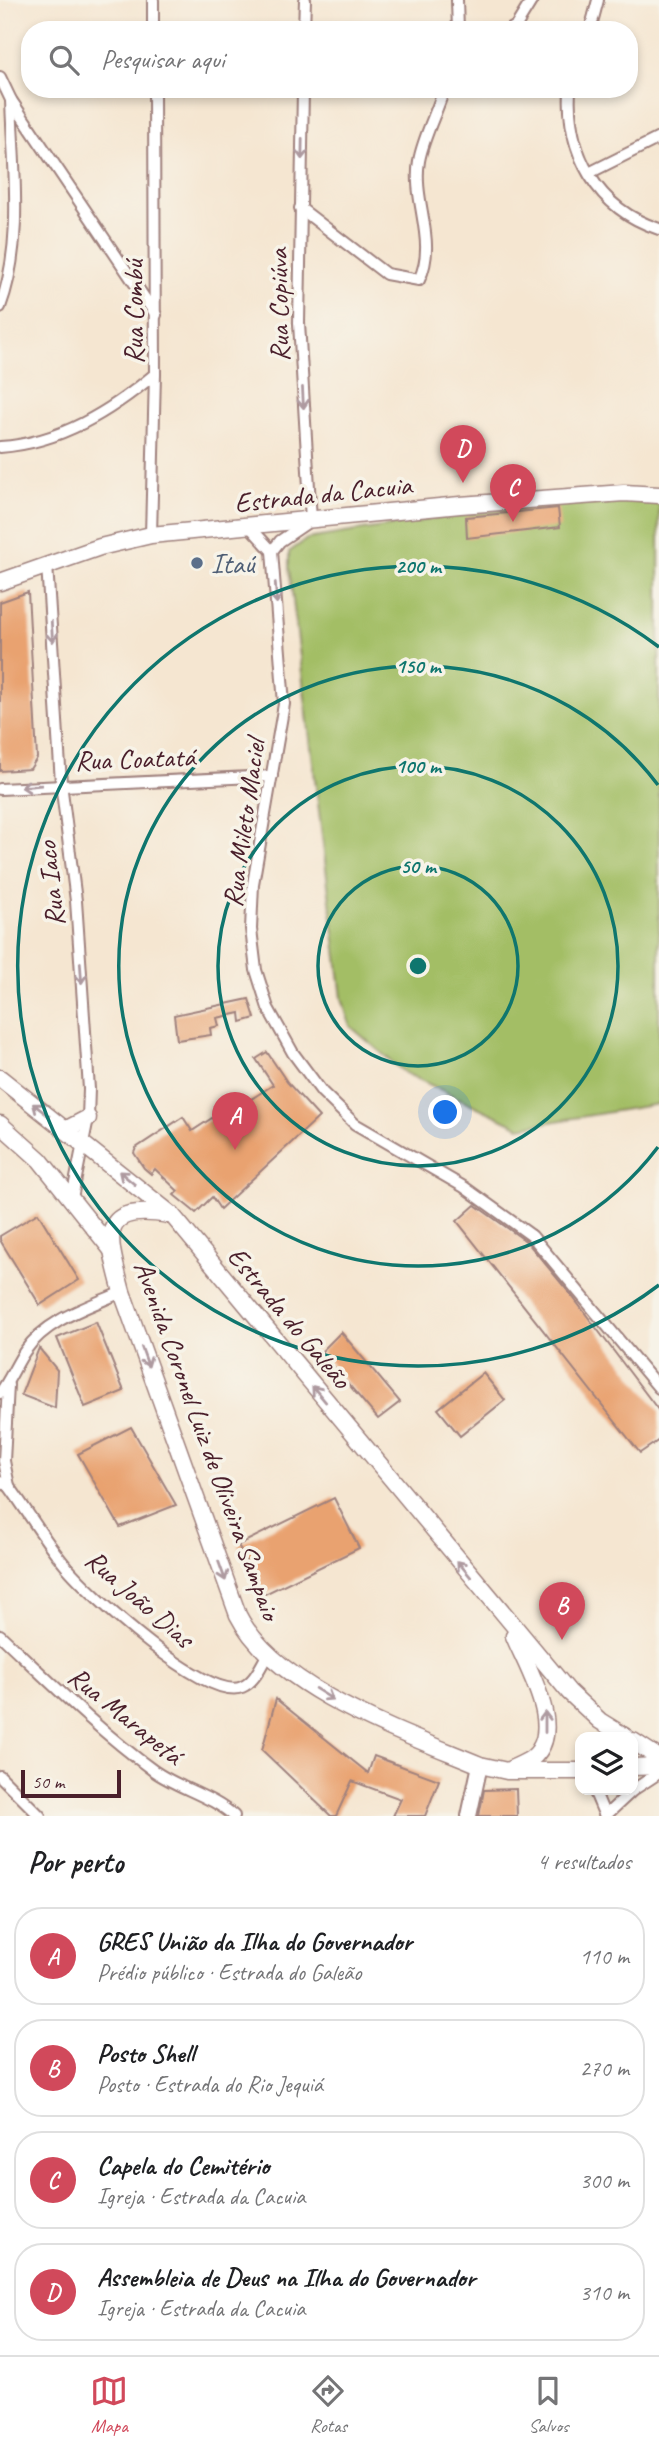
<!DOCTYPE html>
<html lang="pt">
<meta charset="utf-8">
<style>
body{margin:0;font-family:Caveat,sans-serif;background:#f6f6f6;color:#202124}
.controls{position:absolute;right:21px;bottom:21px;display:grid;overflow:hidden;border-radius:14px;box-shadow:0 4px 10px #0003}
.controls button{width:63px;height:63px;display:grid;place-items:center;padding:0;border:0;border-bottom:2px solid #e0e0e0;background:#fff;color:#202124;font:35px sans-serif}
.scale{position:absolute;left:21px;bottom:18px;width:100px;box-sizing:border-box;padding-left:7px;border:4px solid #4a1f2b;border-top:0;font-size:19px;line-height:24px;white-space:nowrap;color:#4a1f2b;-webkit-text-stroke:5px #f7f3e8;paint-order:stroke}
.you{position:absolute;left:446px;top:1113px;width:24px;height:24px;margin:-18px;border:5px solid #fff;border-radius:50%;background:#1a73e8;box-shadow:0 0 0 10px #1a73e833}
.badge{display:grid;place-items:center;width:46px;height:46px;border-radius:50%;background:#d1495b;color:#fff;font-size:23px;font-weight:700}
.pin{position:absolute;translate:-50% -58px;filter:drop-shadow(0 2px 4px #0008)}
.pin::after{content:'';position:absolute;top:37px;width:24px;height:21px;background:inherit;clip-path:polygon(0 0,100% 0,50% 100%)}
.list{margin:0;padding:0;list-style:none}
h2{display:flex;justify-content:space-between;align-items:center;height:91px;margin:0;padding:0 28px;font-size:30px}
h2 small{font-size:23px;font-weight:400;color:#757577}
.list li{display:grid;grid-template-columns:46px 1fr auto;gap:21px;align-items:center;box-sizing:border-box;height:98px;margin:0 14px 14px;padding:0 14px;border:2px solid #e0e0e0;border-radius:28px}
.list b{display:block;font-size:26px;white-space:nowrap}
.list p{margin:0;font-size:23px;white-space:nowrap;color:#757577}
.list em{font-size:23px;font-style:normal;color:#757577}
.icon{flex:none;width:38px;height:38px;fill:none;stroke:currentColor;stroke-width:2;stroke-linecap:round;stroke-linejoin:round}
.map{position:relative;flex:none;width:659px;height:1816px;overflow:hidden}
.search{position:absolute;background:#fff;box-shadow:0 4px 10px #0003;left:21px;right:21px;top:21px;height:77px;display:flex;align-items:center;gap:18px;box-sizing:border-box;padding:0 24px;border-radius:28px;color:#757577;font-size:26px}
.sheet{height:539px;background:#fff}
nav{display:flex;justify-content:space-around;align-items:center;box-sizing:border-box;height:98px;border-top:2px solid #e0e0e0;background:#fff;font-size:19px;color:#757577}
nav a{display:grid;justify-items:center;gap:4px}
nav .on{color:#d1495b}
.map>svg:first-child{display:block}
</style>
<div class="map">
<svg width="659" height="1816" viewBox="0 0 659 1816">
<rect width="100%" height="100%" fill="#f7f3e8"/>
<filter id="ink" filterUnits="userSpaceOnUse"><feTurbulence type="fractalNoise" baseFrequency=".0143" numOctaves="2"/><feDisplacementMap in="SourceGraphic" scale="14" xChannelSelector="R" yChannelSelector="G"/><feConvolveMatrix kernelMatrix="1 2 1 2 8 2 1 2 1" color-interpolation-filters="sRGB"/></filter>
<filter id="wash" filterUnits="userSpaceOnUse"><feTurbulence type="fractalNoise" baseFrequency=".00686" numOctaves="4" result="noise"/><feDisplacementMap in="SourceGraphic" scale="28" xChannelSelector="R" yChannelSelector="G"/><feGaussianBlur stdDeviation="1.57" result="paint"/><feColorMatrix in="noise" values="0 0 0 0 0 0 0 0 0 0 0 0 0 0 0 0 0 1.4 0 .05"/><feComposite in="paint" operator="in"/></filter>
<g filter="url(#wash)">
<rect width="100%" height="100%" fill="#f5e6d1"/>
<!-- green -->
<polygon fill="#a3be65" stroke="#766e48" stroke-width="2" points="626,496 659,501 659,1104 520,1127 405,1073 350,1026 342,998 289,568 289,552 307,539 451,516"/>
<g id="blocks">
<!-- building -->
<g fill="#e9a26f">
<polygon points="558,508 560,527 467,538 466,517"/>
<polygon points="28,592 37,758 30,769 0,771 0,602"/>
<polygon points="249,999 255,1018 241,1022 240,1013 217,1018 219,1026 210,1028 211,1035 177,1040 174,1015"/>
<polygon points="267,1052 287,1082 319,1117 220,1209 212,1197 196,1213 174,1195 178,1191 155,1169 151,1174 144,1168 134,1153 136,1148 183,1117 192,1131 238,1101 242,1105 273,1085 256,1059"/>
<polygon points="475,1205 527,1242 572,1296 659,1411 659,1440 640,1453 457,1221"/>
<polygon points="38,1213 79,1280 40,1305 0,1240 0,1236"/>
<polygon points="96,1322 124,1391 85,1407 57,1338"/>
<polygon points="341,1332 400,1402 378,1419 321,1352"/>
<polygon points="39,1348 57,1370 55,1408 21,1395"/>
<polygon points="483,1373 505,1400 460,1436 438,1409"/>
<polygon points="131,1427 176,1505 120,1527 78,1454"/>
<polygon points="334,1498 359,1548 263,1595 238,1545"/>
<polygon points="276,1699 368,1773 374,1756 439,1780 425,1816 393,1816 401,1799 352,1781 336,1816 331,1816 262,1750"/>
<polygon points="516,1789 517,1816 479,1816 484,1790"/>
</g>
</g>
</g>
<g filter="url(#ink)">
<use href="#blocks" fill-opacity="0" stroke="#a0827e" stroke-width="2"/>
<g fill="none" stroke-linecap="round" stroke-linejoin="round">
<defs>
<g id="minor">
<polyline points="153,0 153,30"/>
<polyline points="457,0 458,30"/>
<polyline points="304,30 305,0"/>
<polyline points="509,30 516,26 532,0"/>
<polyline points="590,30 598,0"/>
<polyline points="0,77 11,100 156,315"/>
<polyline points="303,89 299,323 311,520 280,541 272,551 284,704 253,884 251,929 256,970 268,1008 293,1053 322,1092 355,1124 464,1187 532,1236 659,1388"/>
<path d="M570,89C566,153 597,209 659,229"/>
<polyline points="589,173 659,138"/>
<path d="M300,208L386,274L419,280C438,242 412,201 419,161C423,138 437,112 444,89"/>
<path d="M0,307C24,243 13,167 11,100"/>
<path d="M0,447C60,443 111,411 155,374"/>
<polyline points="251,528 272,551"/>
<polyline points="151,535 155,374 154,89"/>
<polyline points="47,564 61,783 76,901 89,1089 88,1118 72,1198"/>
<polyline points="0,789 272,776"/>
<polyline points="8,1385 4,1461 9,1486"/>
<path d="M0,1393C10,1380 16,1364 25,1351C47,1319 89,1307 122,1292"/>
<path d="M0,1482L9,1486C28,1512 45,1541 65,1565C88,1593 207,1703 242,1687C255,1682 261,1665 268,1654"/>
<path d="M0,1635C50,1682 98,1730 154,1771C178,1788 212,1796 234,1816"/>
<polyline points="0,1776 40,1816"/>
<polyline points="594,1790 605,1816"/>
<polyline points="633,1790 659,1773"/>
<polyline points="605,1816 633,1790"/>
</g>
<polyline id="tertiary" points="469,1816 480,1765"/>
<g id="secondary">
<polyline points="0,582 100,547 151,535 460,505 624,493 659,495"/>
<polyline points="0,1078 172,1215 569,1692 600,1721 626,1737"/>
<polyline points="0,1124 40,1160 111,1249"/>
<polyline points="67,1129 88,1118"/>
<path d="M169,1215C95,1203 108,1238 122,1292L238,1615C276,1690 406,1734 480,1765L507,1771H580"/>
<polyline points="633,1741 659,1758"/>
<polyline points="633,1767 659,1766"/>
<path d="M511,1769C517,1766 525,1763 531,1759C567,1732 527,1668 514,1636"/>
</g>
</defs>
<!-- minor casing -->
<use href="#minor" stroke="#a0827e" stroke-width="14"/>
<!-- tertiary casing -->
<use href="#tertiary" stroke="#a0827e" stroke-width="18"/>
<!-- secondary casing -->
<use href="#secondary" stroke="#a0827e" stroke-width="19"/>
<!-- minor -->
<use href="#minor" stroke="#fff" stroke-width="10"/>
<!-- tertiary -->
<use href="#tertiary" stroke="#fff" stroke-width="14"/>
<!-- secondary -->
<use href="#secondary" stroke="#fff" stroke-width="16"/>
</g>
<!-- one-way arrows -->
<defs><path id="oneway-shaft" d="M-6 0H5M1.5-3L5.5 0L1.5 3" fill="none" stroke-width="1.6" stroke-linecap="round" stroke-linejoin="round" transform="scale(1.75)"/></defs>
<g stroke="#ae9aa0">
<use href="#oneway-shaft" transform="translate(302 149) rotate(91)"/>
<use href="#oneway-shaft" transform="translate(303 398) rotate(87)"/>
<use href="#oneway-shaft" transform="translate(276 593) rotate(86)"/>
<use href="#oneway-shaft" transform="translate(52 632) rotate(86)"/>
<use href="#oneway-shaft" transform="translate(31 786) rotate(175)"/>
<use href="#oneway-shaft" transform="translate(81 973) rotate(86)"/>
<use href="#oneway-shaft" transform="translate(41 1110) rotate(-142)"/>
<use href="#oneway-shaft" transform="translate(127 1178) rotate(-140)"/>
<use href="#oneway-shaft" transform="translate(145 1357) rotate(70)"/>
<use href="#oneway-shaft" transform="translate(319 1394) rotate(-130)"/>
<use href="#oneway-shaft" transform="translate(464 1569) rotate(-130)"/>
<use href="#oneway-shaft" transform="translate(222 1571) rotate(70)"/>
<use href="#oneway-shaft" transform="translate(324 1694) rotate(32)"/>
<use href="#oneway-shaft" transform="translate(545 1722) rotate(-90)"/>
</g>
</g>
<!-- distance rings -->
<g fill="none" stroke="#0f766e" stroke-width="3.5">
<circle cx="418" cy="966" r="100"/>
<circle cx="418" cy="966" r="200"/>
<path d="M658 1147A300 300 0 1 1 658 785"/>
<path d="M659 1285A400 400 0 1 1 659 647"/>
</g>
<!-- markers -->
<circle fill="#5c6f8a" stroke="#f7f3e8" stroke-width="2.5" cx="197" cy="563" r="7"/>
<g text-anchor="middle" stroke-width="7" stroke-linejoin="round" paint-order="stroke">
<!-- street labels -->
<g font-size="28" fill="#4a1f2b" stroke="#f7f3e8">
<text transform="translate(278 305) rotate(-91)" y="10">Rua Copiúva</text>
<text transform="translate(133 312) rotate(-90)" y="10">Rua Combú</text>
<text transform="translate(323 493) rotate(-6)" y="10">Estrada da Cacuia</text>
<text transform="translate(135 758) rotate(-2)" y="10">Rua Coatatá</text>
<text transform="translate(243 823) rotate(-82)" y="10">Rua Mileto Maciel</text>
<text transform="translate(50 884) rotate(-96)" y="10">Rua Iaco</text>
<text transform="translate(290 1317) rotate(50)" y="10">Estrada do Galeão</text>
<text transform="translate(208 1440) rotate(70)" y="10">Avenida Coronel Luiz de Oliveira Sampaio</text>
<text transform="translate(140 1598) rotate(41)" y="10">Rua João Dias</text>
<text transform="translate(126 1715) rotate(39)" y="10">Rua Marapetá</text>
</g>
<!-- service labels -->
<g font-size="28" fill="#4e5e75" stroke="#f7f3e8" text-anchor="start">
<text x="211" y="573">Itaú</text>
</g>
</g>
<circle cx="418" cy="966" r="10" fill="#0f766e" stroke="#f7f3e8" stroke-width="3.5"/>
<g font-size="21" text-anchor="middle" font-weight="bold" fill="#0f766e" stroke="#f7f3e8" stroke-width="7" stroke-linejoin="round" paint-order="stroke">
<text x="418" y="573">200 m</text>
<text x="418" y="673">150 m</text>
<text x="418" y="773">100 m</text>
<text x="418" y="873">50 m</text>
</g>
</svg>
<div class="controls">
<button><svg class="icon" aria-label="layers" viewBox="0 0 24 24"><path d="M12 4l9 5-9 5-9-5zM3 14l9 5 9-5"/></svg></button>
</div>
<div class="scale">50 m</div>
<div class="you"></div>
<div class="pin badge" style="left:235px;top:1150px">A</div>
<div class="pin badge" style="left:562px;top:1640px">B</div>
<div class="pin badge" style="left:513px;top:522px">C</div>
<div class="pin badge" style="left:463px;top:483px">D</div>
<div class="search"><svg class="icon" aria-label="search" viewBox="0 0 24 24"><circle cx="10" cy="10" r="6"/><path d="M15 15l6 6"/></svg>Pesquisar aqui</div>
</div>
<section class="sheet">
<h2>Por perto<small>4 resultados</small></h2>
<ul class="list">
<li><span class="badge">A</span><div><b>GRES União da Ilha do Governador</b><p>Prédio público · Estrada do Galeão</p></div><em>110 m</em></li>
<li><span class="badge">B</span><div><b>Posto Shell</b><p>Posto · Estrada do Rio Jequiá</p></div><em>270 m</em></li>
<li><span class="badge">C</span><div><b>Capela do Cemitério</b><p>Igreja · Estrada da Cacuia</p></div><em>300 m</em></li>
<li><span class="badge">D</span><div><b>Assembleia de Deus na Ilha do Governador</b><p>Igreja · Estrada da Cacuia</p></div><em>310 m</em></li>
</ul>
</section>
<nav>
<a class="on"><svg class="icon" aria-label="map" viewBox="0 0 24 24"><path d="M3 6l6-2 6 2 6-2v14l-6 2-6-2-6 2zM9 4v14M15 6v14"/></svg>Mapa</a>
<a><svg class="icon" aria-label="directions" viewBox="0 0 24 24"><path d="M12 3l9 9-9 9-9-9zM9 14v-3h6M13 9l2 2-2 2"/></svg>Rotas</a>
<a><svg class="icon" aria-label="saved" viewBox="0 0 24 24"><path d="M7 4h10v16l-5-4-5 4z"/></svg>Salvos</a>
</nav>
